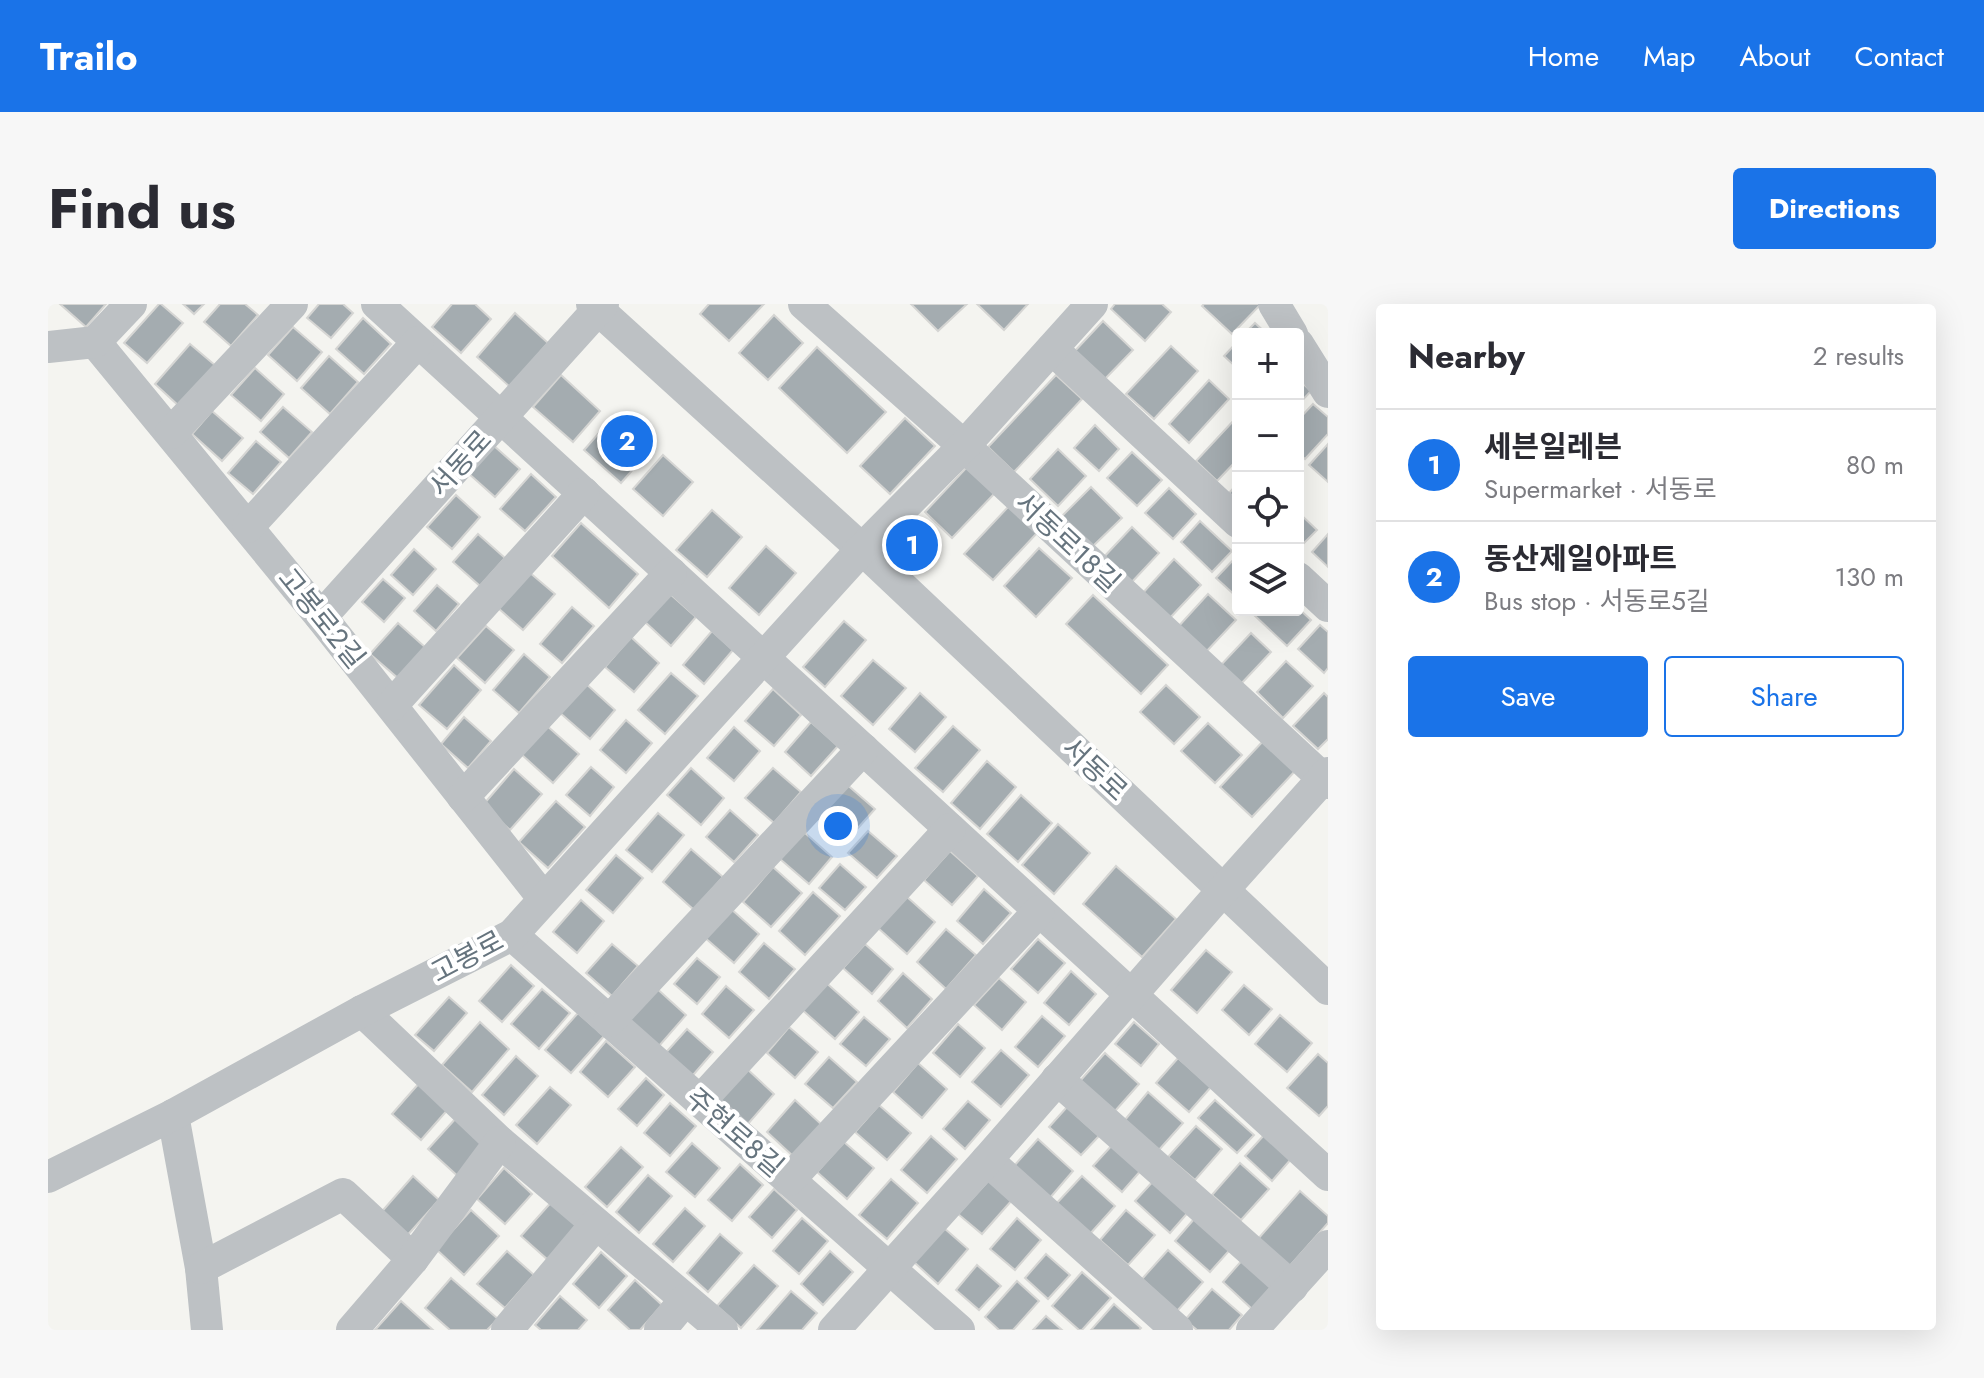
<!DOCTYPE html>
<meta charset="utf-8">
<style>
body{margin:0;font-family:Jost,"Noto Sans KR",sans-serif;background:#f7f7f7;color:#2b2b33}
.controls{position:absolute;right:24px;top:24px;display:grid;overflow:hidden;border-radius:8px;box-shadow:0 8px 32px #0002}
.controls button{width:72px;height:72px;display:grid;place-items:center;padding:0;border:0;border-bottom:2px solid #e1e1e2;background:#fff;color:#2b2b33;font:40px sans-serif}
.you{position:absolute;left:790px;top:522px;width:28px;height:28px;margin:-20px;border:6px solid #fff;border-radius:50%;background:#1a73e8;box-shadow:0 0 0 12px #1a73e833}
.badge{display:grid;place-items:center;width:52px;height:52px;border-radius:50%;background:#1a73e8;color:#fff;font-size:26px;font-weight:700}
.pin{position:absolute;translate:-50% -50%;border:4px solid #fff;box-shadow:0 2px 8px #0006}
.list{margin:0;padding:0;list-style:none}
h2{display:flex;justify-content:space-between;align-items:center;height:104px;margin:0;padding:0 32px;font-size:34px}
h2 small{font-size:26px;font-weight:400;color:#7c7c81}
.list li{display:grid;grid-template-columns:52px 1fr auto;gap:24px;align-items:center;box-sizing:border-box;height:112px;padding:0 32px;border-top:2px solid #e1e1e2}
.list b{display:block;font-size:30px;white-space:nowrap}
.list p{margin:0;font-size:26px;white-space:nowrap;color:#7c7c81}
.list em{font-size:26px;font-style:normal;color:#7c7c81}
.actions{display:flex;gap:16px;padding:24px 32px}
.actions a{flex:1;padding:18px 0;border:2px solid #1a73e8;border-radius:8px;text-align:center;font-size:28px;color:#1a73e8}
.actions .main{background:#1a73e8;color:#fff}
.icon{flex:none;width:44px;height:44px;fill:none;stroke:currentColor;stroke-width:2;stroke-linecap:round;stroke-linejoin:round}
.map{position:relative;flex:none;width:1280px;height:1026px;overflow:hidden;border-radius:8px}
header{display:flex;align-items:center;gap:48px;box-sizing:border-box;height:112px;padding:0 40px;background:#1a73e8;color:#fff}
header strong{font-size:38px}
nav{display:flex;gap:44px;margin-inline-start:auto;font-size:28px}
.intro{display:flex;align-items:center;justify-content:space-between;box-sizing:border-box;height:192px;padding:0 48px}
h1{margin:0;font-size:56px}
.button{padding:20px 36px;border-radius:8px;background:#1a73e8;color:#fff;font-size:28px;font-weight:700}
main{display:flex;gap:48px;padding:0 48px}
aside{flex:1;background:#fff;border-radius:8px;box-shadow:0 8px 32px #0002}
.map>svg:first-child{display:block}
</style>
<header>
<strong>Trailo</strong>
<nav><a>Home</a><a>Map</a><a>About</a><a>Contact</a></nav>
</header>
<div class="intro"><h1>Find us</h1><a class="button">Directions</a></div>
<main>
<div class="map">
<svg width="1280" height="1026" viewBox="0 0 1280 1026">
<rect width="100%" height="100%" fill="#f4f4f0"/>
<!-- building -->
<g fill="#a4acb0" stroke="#d5d5d3" stroke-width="2">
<polygon points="12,0 58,0 38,23"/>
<polygon points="111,0 113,0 135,19 99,59 76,39"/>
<polygon points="135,0 156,0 146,10"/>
<polygon points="172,0 197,0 210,11 183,42 156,18"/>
<polygon points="271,0 295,0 305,9 283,34 259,14"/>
<polygon points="404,0 427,0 443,15 413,49 384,23"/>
<polygon points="661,0 716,0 681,37 652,10"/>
<polygon points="863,0 919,0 890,27"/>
<polygon points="929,0 980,0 956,26"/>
<polygon points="1067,0 1114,0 1123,8 1097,37 1063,5"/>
<polygon points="1156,0 1213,0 1184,30 1154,2"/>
<polygon points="467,9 500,39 462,83 429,53"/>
<polygon points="726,11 755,39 720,76 691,49"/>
<polygon points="315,14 343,40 316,70 288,45"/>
<polygon points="1055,17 1085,46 1054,78 1024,50"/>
<polygon points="1207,19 1219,30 1196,30"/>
<polygon points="245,23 274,48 249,77 220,51"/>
<polygon points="1190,37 1190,65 1176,52"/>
<polygon points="142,40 168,62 132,103 107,80"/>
<polygon points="1123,42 1150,67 1106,115 1078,90"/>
<polygon points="769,43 838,108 799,149 731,84"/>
<polygon points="281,52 310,78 282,110 253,84"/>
<polygon points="207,64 236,90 213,117 183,91"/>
<polygon points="513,71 552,107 525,138 485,103"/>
<polygon points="1008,71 1034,95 966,168 940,143"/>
<polygon points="1250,75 1263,87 1250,101"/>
<polygon points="1161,76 1181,95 1141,139 1121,120"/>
<polygon points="1265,100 1280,113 1280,130 1257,155 1250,149 1250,116"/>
<polygon points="235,103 264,128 241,154 212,128"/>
<polygon points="164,107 195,134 174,157 144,130"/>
<polygon points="566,112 603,145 573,179 536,146"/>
<polygon points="857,114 887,142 842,190 812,162"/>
<polygon points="1188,114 1190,116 1190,155 1169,177 1148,157"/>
<polygon points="1047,121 1071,145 1051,167 1026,144"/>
<polygon points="208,137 233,158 205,190 180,169"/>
<polygon points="1280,140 1280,178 1261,161"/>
<polygon points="445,141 472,165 447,193 420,169"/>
<polygon points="1010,145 1038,172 1010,202 982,175"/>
<polygon points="1084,148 1114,176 1089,202 1059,174"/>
<polygon points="615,151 645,178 615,212 585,185"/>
<polygon points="919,163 947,189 904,234 877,208"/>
<polygon points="483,170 508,193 477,227 452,205"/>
<polygon points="1190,179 1190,197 1181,189"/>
<polygon points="1043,183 1074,214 1044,243 1014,212"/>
<polygon points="1121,184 1148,210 1125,235 1097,209"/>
<polygon points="408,191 432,213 404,245 379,223"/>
<polygon points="961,202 989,229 945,276 916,250"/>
<polygon points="664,206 694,233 659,273 628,246"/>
<polygon points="1250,208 1269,226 1250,245"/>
<polygon points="1152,217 1184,247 1164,268 1133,238"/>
<polygon points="533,219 590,270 561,304 504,252"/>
<polygon points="1084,223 1111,249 1082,280 1054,255"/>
<polygon points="430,230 457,254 432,282 405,258"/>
<polygon points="1280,230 1280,263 1264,248"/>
<polygon points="718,242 748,269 711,311 681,284"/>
<polygon points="991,244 1024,274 988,313 956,282"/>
<polygon points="366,245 388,265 365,291 343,271"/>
<polygon points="1190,251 1190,294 1168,274"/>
<polygon points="1126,255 1153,281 1119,317 1092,292"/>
<polygon points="481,268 507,290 475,326 450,304"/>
<polygon points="335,275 357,294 336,318 314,298"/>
<polygon points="389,281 411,300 388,327 366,307"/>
<polygon points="621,289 648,313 623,342 596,317"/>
<polygon points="1160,290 1188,316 1156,350 1129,324"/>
<polygon points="1045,291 1120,361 1093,390 1018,320"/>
<polygon points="524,303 546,322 514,359 492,340"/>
<polygon points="1250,304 1263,316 1239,342 1205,310 1210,306 1250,306"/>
<polygon points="796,317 818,336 777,383 755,363"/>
<polygon points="350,319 378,344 351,375 322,350"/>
<polygon points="1272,321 1280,328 1280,364 1276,369 1250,345"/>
<polygon points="438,322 466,346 437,379 409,354"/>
<polygon points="664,327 685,346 656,380 635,361"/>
<polygon points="1203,329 1223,348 1191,382 1171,363"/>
<polygon points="583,333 611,359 586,388 557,363"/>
<polygon points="476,350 502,373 471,409 445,386"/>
<polygon points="825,356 858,384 825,421 793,392"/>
<polygon points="1238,357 1265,382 1235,414 1209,388"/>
<polygon points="406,361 433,386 399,425 371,401"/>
<polygon points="623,369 650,392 617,430 590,406"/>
<polygon points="536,378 567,406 542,435 511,408"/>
<polygon points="1118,381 1152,413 1126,440 1092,408"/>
<polygon points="725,385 753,411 726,442 697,417"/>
<polygon points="872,389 898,413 867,448 841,425"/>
<polygon points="1276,389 1280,393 1280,435 1270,445 1245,422"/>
<polygon points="416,413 443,437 420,464 393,440"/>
<polygon points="578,416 604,439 578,469 552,446"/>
<polygon points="763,418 790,442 763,472 737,448"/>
<polygon points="1160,419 1194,451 1167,479 1133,447"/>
<polygon points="498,421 531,450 505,479 473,450"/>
<polygon points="905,422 932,446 895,488 867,464"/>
<polygon points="686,423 712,447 686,477 659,454"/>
<polygon points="1217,435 1249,465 1204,513 1172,483"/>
<polygon points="939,457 968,483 932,525 903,499"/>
<polygon points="543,463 566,483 542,512 518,491"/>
<polygon points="643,464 676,494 653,521 619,491"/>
<polygon points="725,464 753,488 726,519 697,494"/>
<polygon points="466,465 494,490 462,526 435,501"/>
<polygon points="796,478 827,505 800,535 769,508"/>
<polygon points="973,491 1004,519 970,558 939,530"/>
<polygon points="508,497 537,523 500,564 471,538"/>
<polygon points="682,506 710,531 686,558 658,533"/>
<polygon points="610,509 636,531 604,568 578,546"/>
<polygon points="1010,520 1042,549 1006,590 974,561"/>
<polygon points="820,527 849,552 829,574 800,549"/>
<polygon points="756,528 784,553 761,580 732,555"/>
<polygon points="643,545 675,573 646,606 615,578"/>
<polygon points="902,547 930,572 904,601 876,576"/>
<polygon points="568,551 595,574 565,609 538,586"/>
<polygon points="792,560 818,583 797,606 771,584"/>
<polygon points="1068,562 1128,615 1094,653 1035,600"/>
<polygon points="725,563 754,589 723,623 695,598"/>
<polygon points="936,585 963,609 935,640 909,617"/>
<polygon points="765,588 792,612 757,651 731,627"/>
<polygon points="858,592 887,618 859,650 830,624"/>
<polygon points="533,596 556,617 529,649 505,628"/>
<polygon points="682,604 711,630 686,659 656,633"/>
<polygon points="898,625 928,651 898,685 869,658"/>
<polygon points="990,635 1017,659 990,689 963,665"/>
<polygon points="716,639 747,665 721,695 691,668"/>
<polygon points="564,640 590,662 564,692 538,669"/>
<polygon points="817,640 845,665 824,690 795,664"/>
<polygon points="1158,646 1184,668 1149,709 1123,686"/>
<polygon points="649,654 672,673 649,700 626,680"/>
<polygon points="463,661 486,682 454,718 431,697"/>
<polygon points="1023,667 1048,690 1021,721 996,699"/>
<polygon points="855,669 884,695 859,724 830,697"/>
<polygon points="951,674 978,698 954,726 926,701"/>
<polygon points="775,676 811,708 787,735 751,703"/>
<polygon points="1196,681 1224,705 1201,731 1174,706"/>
<polygon points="606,682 638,711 604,750 572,721"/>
<polygon points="678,682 706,706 681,734 654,710"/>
<polygon points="494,685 522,709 491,745 463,720"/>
<polygon points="401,693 419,709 386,747 367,731"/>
<polygon points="530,709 556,732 523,769 497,746"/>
<polygon points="1232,711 1264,739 1239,768 1207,740"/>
<polygon points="994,712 1017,732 990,763 967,743"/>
<polygon points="816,713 842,735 818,762 792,740"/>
<polygon points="432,718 461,745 424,788 394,761"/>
<polygon points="1086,718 1111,740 1093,762 1067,740"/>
<polygon points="910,720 937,744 912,773 885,749"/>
<polygon points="741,723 770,748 747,774 719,749"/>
<polygon points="639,725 665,748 639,778 613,754"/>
<polygon points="558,737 587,763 560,793 532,768"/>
<polygon points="953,746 981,771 953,803 924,778"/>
<polygon points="1057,749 1091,780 1067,807 1032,777"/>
<polygon points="1270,750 1280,759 1280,802 1271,812 1239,784"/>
<polygon points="468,752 490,772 456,811 434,791"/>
<polygon points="781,753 809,778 785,804 757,780"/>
<polygon points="1130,754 1163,783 1141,808 1108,779"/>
<polygon points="870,759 899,785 874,814 845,788"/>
<polygon points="698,764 726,790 699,821 671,795"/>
<polygon points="598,774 616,791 589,822 570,805"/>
<polygon points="373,777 402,803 373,836 344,810"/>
<polygon points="502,783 523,801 489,840 468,821"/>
<polygon points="1100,788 1135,819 1110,847 1076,817"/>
<polygon points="747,796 774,821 746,853 719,828"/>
<polygon points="1167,796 1206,831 1189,849 1150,814"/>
<polygon points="920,797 942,816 917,845 895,825"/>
<polygon points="622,799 648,822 622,852 596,829"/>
<polygon points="831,801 863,829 839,856 807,828"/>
<polygon points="1019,803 1051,832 1033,851 1001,823"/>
<polygon points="409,813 442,842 413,875 380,845"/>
<polygon points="1148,822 1174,845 1147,876 1120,853"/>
<polygon points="1217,830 1244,854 1224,877 1197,852"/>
<polygon points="883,832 909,855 879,889 853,866"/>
<polygon points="990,835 1025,867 1001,895 965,863"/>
<polygon points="796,838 826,864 799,895 769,868"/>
<polygon points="644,839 672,864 647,893 618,868"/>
<polygon points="1066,839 1095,864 1074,888 1045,862"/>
<polygon points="573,843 595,863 559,903 537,883"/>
<polygon points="1192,859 1221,885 1193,916 1164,891"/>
<polygon points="692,860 715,881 684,917 660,896"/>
<polygon points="456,864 484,890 457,920 429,895"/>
<polygon points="600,871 624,892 591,929 568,908"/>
<polygon points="365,872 391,896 356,935 330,912"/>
<polygon points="1034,872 1067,902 1041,931 1007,901"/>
<polygon points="1108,874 1143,905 1122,929 1087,897"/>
<polygon points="843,875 870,899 839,935 811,911"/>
<polygon points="942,875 965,895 934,930 910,910"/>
<polygon points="726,885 749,906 724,934 701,913"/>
<polygon points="1252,887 1280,912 1280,919 1240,964 1209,936"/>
<polygon points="507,894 533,918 500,956 473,932"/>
<polygon points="637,904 657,922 625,958 605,940"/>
<polygon points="423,906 451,932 416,971 388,945"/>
<polygon points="1078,906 1107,931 1080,961 1052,936"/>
<polygon points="1153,907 1188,939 1162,968 1127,937"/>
<polygon points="754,914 780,937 751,970 725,947"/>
<polygon points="969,914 993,936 967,966 942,945"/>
<polygon points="896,924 920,945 890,980 866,958"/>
<polygon points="672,930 694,949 660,988 639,969"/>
<polygon points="1120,946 1155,978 1129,1007 1094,975"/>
<polygon points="459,947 486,971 457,1004 429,980"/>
<polygon points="782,947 805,968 775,1001 753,980"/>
<polygon points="553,948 579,972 551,1004 525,980"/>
<polygon points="998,950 1022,971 1000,995 977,974"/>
<polygon points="1196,954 1226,980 1204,1005 1175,978"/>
<polygon points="706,961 730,982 693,1024 669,1002"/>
<polygon points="929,961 953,982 931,1006 908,986"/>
<polygon points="1034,968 1063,994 1034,1026 1031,1026 1004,1002"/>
<polygon points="403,974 450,1015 439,1026 402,1026 377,1004"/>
<polygon points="587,976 614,1001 592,1026 582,1026 560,1006"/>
<polygon points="969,977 991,997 965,1026 951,1026 937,1013"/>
<polygon points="1164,985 1194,1011 1181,1026 1149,1026 1137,1016"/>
<polygon points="743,987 769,1009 754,1026 709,1026"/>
<polygon points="512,992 539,1016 530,1026 493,1026 487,1021"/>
<polygon points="353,997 385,1026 327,1026"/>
<polygon points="1066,1000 1093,1024 1091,1026 1043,1026"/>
<polygon points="998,1012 1014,1026 985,1026"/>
</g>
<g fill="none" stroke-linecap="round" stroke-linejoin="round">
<!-- minor -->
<g stroke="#bdc1c4" stroke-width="32">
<polyline points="329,0 1280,871"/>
<polyline points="544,0 814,245 1280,685"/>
<polyline points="756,0 916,142 1280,479"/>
<polyline points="1226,0 1244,30"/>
<polyline points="47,38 273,313 496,595"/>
<polyline points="1250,40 1280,88"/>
<polyline points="0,43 47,38 83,0"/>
<polyline points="1004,45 1190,218"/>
<polyline points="123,129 244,0"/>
<polyline points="200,223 370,38"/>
<polyline points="1250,274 1280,302"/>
<polyline points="273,313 555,0"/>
<polyline points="344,401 536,189"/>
<polyline points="415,493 623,269"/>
<polyline points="464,631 911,1026"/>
<polyline points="314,707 452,838 674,1026"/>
<polyline points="561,717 815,445"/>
<polyline points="1009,775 1244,983"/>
<polyline points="652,797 902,525"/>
<polyline points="125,811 153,964 159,1026"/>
<polyline points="939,856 1129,1026"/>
<polyline points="0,873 125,811 314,707 464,631 814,245 916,142 1044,0"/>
<polyline points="741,876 991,607"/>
<polyline points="153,964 295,890 365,955"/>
<polyline points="304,1026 365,955 452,838"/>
<polyline points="459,1026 548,920"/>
<polyline points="612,1026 637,996"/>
<polyline points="786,1026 939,856 1175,586 1280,469"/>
<polyline points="1204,1026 1280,942"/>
</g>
</g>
<g text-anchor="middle" stroke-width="8" stroke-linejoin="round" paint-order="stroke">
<!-- street labels -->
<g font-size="28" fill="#66747e" stroke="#fff">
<text transform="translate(412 159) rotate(-48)" y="10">서동로</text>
<text transform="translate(1020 238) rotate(43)" y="10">서동로18길</text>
<text transform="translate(274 314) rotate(51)" y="10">고봉로2길</text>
<text transform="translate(1047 465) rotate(43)" y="10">서동로</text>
<text transform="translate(419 652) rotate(-28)" y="10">고봉로</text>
<text transform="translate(687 828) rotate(41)" y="10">주현로8길</text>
</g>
</g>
</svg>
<div class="controls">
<button>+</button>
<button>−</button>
<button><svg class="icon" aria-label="locate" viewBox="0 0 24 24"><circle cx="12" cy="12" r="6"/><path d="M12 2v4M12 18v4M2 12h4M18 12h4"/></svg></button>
<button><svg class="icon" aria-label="layers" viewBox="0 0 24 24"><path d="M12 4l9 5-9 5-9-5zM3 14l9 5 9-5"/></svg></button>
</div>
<div class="you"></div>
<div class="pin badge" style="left:864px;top:241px">1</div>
<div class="pin badge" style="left:579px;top:137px">2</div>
</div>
<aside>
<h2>Nearby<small>2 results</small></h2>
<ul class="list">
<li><span class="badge">1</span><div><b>세븐일레븐</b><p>Supermarket · 서동로</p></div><em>80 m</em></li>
<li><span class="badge">2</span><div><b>동산제일아파트</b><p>Bus stop · 서동로5길</p></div><em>130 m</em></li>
</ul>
<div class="actions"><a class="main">Save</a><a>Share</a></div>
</aside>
</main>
